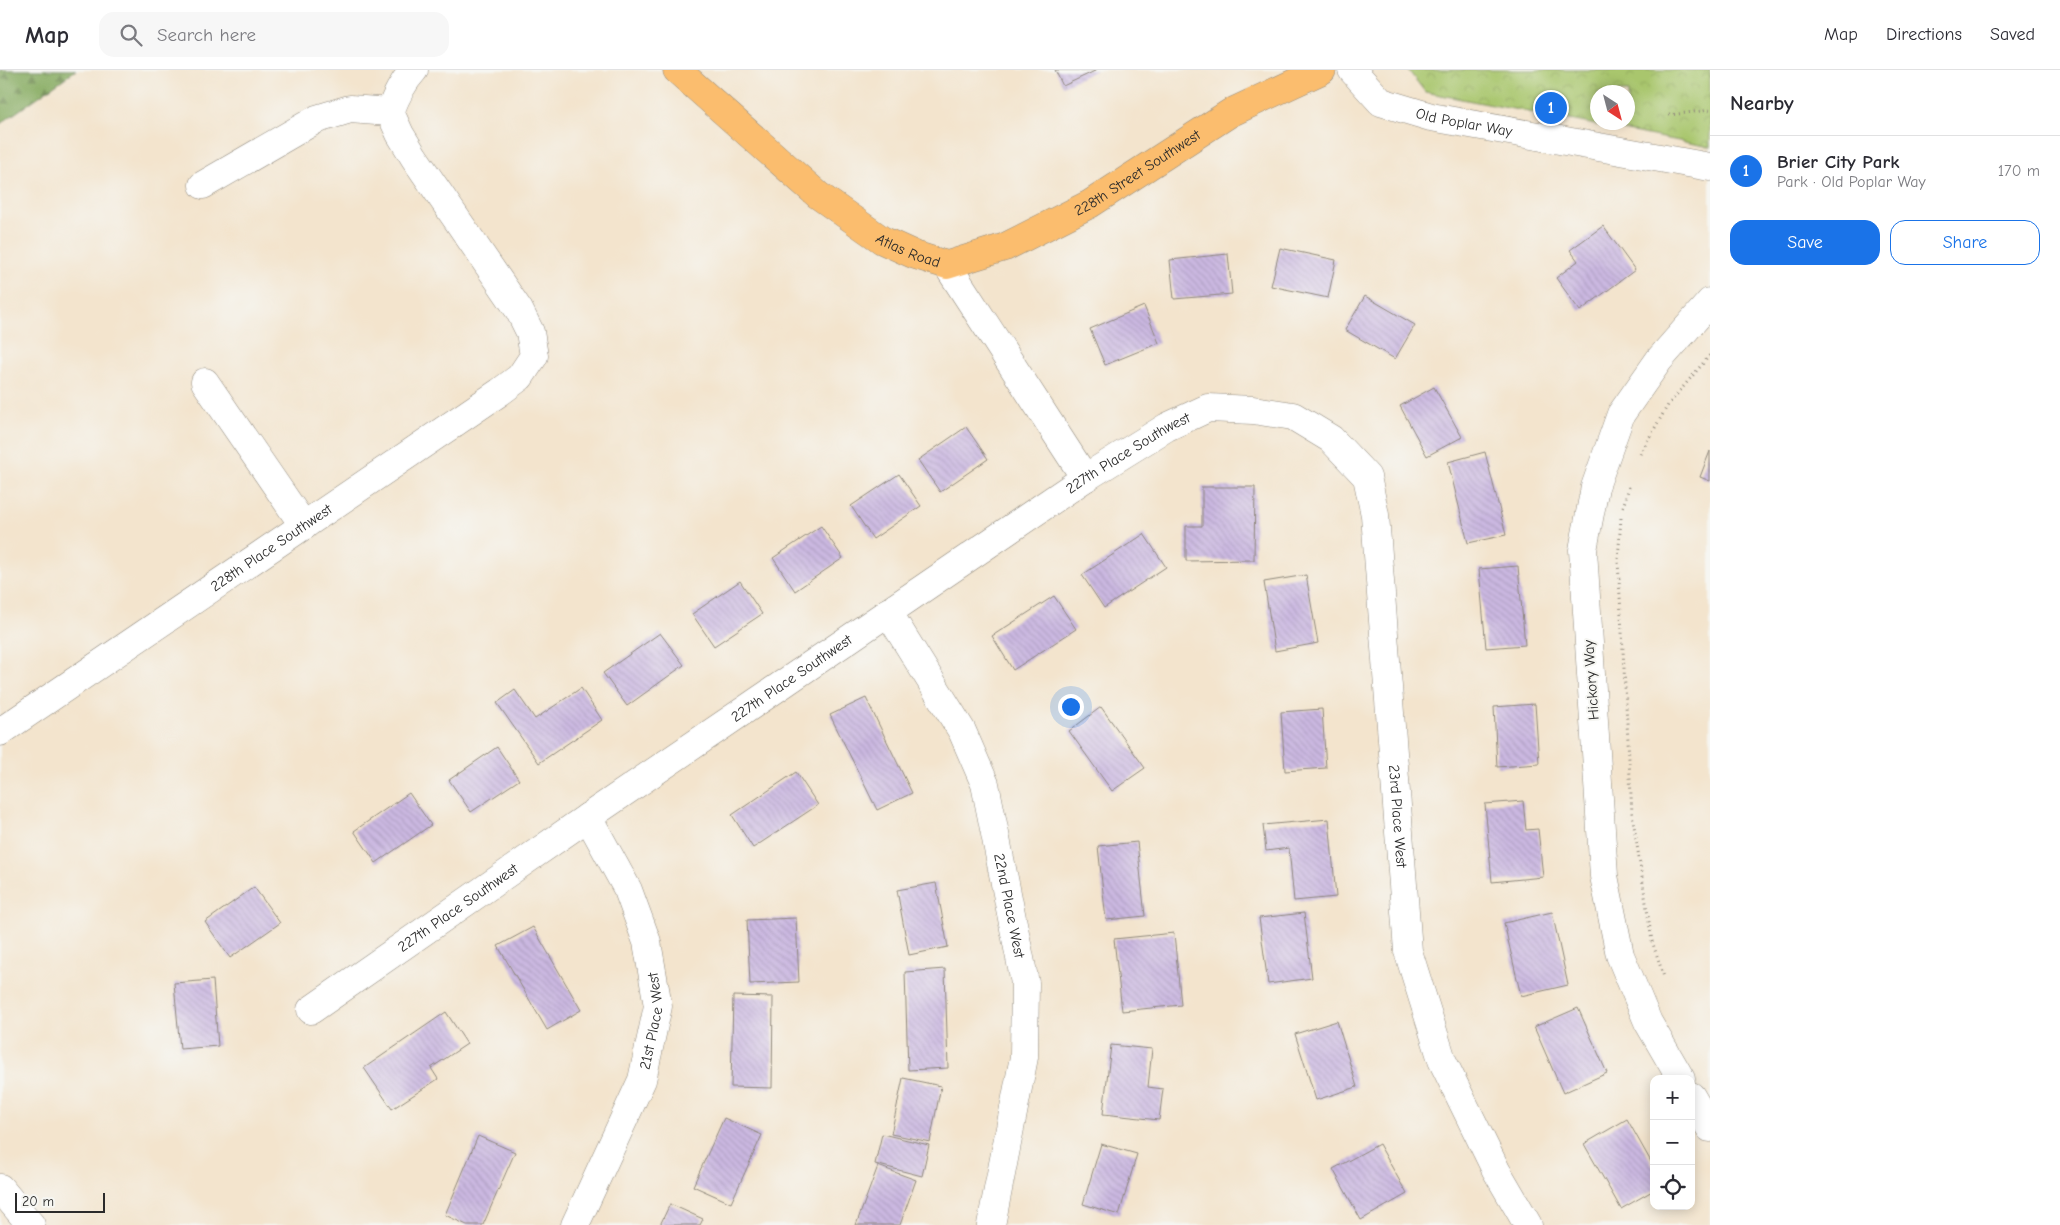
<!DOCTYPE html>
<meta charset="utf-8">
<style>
body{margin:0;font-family:"Comic Neue",sans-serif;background:#f7f7f7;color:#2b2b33}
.controls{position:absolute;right:15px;bottom:15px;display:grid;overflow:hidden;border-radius:10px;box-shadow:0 2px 12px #0003}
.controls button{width:45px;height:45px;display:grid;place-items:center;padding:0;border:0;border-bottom:1px solid #e1e1e2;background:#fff;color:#2b2b33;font:25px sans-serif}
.compass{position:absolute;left:1590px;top:15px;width:45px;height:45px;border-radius:50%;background:#fff;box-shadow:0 2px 12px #0003;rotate:144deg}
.scale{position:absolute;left:15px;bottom:12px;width:90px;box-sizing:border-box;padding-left:5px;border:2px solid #2b2b2b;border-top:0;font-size:14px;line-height:18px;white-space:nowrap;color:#2b2b2b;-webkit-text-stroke:4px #f6f6f2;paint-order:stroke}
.you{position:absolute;left:1070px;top:636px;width:18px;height:18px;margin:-12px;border:4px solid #fff;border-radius:50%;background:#1a73e8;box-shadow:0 0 0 8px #1a73e833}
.badge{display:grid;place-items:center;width:32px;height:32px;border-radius:50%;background:#1a73e8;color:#fff;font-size:16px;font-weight:700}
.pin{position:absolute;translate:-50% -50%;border:2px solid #fff;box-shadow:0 1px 5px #0006}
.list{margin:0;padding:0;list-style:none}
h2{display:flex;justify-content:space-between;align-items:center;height:65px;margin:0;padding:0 20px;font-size:21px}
h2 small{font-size:16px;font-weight:400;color:#7c7c81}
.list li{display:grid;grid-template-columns:32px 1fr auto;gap:15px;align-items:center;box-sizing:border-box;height:70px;padding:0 20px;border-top:1px solid #e1e1e2}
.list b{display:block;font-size:19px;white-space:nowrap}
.list p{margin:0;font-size:16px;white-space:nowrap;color:#7c7c81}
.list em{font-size:16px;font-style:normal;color:#7c7c81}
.actions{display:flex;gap:10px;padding:15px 20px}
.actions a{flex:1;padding:11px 0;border:1px solid #1a73e8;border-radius:15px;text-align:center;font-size:18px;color:#1a73e8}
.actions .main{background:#1a73e8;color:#fff}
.icon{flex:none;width:28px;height:28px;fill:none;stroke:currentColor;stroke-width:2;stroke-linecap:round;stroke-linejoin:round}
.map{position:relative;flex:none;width:1710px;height:1155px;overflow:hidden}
header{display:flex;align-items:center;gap:30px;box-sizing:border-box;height:70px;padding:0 25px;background:#fff;border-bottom:1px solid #e1e1e2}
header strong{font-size:24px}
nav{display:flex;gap:28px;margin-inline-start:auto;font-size:18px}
.search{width:350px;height:45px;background:#f7f7f7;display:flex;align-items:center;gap:12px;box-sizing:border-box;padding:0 18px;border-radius:15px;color:#7c7c81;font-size:19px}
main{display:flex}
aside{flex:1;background:#fff}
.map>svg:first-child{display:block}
</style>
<header>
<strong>Map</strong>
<div class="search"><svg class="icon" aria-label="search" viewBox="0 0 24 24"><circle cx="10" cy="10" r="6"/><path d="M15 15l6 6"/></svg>Search here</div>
<nav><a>Map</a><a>Directions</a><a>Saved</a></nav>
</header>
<main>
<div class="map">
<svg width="1710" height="1155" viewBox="0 0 1710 1155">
<defs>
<pattern id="forest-firs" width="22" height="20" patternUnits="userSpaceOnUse" patternTransform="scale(1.25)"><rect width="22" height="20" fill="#86ab60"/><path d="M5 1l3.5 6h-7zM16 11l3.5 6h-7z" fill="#6e8b4f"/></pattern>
<pattern id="park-crowns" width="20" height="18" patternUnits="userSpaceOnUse" patternTransform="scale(1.25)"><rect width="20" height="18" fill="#a9c66d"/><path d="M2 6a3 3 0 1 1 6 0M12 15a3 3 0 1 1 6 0" fill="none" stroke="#92aa5f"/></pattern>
<pattern id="building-back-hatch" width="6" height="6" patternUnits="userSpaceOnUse" patternTransform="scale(1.25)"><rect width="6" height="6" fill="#cbb8e1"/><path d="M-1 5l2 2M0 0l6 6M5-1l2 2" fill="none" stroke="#ae9ec1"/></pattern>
</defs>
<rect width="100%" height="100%" fill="#f6f6f2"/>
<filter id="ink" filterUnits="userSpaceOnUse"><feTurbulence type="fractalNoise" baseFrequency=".02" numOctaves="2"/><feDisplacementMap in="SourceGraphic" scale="10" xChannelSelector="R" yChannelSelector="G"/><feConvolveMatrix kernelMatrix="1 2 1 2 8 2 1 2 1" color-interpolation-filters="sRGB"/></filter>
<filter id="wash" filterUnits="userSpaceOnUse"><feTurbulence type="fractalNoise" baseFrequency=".0096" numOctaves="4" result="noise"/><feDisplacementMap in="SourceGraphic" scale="20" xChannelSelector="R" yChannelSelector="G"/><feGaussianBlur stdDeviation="1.12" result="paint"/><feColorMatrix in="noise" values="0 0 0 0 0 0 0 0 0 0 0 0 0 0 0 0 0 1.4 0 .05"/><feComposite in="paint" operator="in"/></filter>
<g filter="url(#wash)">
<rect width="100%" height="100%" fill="#f3e4cd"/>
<!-- forest -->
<polygon fill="url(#forest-firs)" stroke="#586b46" points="0,0 76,0 0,54"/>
<!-- park -->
<path fill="url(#park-crowns)" stroke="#6a784c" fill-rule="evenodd" d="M1408,0H1710V77L1425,22ZM1598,22H1628V52H1598Z"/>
<g id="blocks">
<!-- building -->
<g fill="url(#building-back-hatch)">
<polygon points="1055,0 1097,0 1063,16"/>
<polygon points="1603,156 1635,200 1580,241 1556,208 1578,191 1570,180"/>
<polygon points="1280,178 1336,190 1328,228 1271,216"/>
<polygon points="1228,184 1232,224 1174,229 1170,190"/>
<polygon points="1365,226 1415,255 1395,289 1345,260"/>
<polygon points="1144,236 1159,273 1105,295 1090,259"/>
<polygon points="1434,317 1462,367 1427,386 1400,336"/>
<polygon points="966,357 988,389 940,422 918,390"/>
<polygon points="1710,381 1710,411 1700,407"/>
<polygon points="1485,382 1506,465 1468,473 1448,392"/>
<polygon points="899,404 921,436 873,469 851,436"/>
<polygon points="1202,417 1255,417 1254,490 1186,491 1186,456 1202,456"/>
<polygon points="821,456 843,488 795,521 773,488"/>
<polygon points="1144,464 1166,497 1104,538 1082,505"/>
<polygon points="1518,496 1525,575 1486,578 1479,499"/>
<polygon points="1306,505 1318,573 1275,581 1264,512"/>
<polygon points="740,511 762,544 714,576 692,544"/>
<polygon points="1054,526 1076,559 1013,600 992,566"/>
<polygon points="660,563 684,595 627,636 603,603"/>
<polygon points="581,618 602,650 539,693 497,633 515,620 535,649"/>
<polygon points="866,628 912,723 877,740 830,645"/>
<polygon points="1535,634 1539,694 1497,697 1494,637"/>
<polygon points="1101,637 1145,698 1112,721 1069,661"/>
<polygon points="1322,639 1326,698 1285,701 1281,642"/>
<polygon points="497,677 519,710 471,742 449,710"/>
<polygon points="796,702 818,735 753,778 732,745"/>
<polygon points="409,723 431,755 376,793 354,761"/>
<polygon points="1523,731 1526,760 1538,759 1543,807 1492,812 1485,734"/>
<polygon points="1329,749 1336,827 1294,831 1289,778 1266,781 1263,755"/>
<polygon points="1137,772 1145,846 1106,850 1098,776"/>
<polygon points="936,813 948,877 909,885 897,820"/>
<polygon points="254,817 280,853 230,888 205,852"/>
<polygon points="1552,842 1568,915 1521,926 1504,853"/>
<polygon points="1304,843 1312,908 1268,914 1259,848"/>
<polygon points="796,848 799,912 750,914 747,850"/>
<polygon points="533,857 581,940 547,960 498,876"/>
<polygon points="1174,863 1181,935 1122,941 1114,869"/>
<polygon points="945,899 948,998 908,1000 905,902"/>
<polygon points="213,910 218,976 180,979 174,913"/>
<polygon points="733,926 773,927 772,1018 731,1017"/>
<polygon points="1578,938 1607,1003 1563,1023 1534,957"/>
<polygon points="446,942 467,974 431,998 438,1009 392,1039 364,998"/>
<polygon points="1337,951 1357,1017 1316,1030 1295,964"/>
<polygon points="1111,975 1152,979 1148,1017 1163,1019 1159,1050 1103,1044"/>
<polygon points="903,1008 941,1016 930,1072 891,1064"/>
<polygon points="724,1048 762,1065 731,1133 693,1116"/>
<polygon points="1627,1049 1654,1097 1654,1120 1621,1139 1584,1074"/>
<polygon points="882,1064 929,1075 922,1106 875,1094"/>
<polygon points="478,1066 515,1082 483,1155 467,1155 445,1145"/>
<polygon points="1101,1074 1137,1084 1119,1145 1083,1134"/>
<polygon points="1379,1074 1407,1124 1361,1150 1333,1099"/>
<polygon points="878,1096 916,1110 900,1155 856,1155"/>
<polygon points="670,1134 703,1149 700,1155 660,1155"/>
</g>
</g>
</g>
<g filter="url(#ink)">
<use href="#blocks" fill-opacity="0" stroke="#8f887c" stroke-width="1"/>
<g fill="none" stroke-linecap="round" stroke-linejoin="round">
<defs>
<g id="minor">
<path id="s1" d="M1352,0L1381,32L1431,47L1710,97"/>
<path d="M390,42C396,26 402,13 414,0"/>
<polyline points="203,115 317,49 350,39 390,42"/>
<polyline points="947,195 1085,408"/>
<polyline points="205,312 304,456"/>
<path id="s2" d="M888,542L962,661L985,714L1025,913L1024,987L991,1155"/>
<path id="s3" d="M0,662L500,322L520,307L534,286L530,262L519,240L414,87L400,64L390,42"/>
<path id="s4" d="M311,940L588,747L1085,408L1167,357L1208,338L1253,340L1293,346L1331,369L1367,407L1375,445L1408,881L1442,990L1496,1100L1528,1155"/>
<polyline points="1681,1009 1648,952 1620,885 1604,806 1583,480 1595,417 1621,344 1659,290 1710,232"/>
<polyline points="1691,1026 1710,1058"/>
<polyline points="0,1118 31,1155"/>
<path id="s5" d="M575,1155L642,1010L658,936L647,872L628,820L588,747"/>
</g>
<g id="major">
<path id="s6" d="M677,0L818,125L882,170L915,185L947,195L1005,177L1090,134L1230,43L1322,0"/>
</g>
</defs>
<!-- minor casing -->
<use href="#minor" stroke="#8f887c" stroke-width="29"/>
<!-- major casing -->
<use href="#major" stroke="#8f887c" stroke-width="29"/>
<!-- path -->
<g stroke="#8f887c" stroke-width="3" stroke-dasharray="1 4" stroke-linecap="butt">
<polyline points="1669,45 1710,40"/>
<polyline points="1640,384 1668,335 1710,285"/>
<polyline points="1623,437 1630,414"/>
<polyline points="1621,448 1618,490 1632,743 1652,871 1664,907"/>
</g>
<!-- minor -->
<use href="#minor" stroke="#fff" stroke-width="28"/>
<!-- major -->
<use href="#major" stroke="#fbbd6e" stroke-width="28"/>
</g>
</g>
<g text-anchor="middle" stroke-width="4" stroke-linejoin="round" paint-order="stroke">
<!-- street labels -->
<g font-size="15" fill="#2b2b2b" stroke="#f6f6f2">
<text dy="5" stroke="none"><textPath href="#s1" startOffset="129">Old Poplar Way</textPath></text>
<text dy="5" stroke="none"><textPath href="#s6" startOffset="549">228th Street Southwest</textPath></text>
<text dy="5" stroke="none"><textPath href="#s6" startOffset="295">Atlas Road</textPath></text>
<text dy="5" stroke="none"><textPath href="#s4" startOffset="989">227th Place Southwest</textPath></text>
<text dy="5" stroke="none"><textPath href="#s3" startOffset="328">228th Place Southwest</textPath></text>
<text dy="5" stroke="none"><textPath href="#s4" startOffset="584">227th Place Southwest</textPath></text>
<text transform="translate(1591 610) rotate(-94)" y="5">Hickory Way</text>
<text dy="5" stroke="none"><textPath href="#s4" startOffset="1604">23rd Place West</textPath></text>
<text dy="5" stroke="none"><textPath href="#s2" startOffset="322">22nd Place West</textPath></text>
<text dy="5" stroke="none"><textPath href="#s4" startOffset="179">227th Place Southwest</textPath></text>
<text dy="5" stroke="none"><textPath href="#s5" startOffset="220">21st Place West</textPath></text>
</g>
</g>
</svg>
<div class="controls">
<button>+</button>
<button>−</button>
<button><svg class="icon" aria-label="locate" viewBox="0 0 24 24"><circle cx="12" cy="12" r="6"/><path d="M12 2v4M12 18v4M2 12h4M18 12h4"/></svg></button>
</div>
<svg class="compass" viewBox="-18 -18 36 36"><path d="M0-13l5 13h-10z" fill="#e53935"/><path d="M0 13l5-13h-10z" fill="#7c7c81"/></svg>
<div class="scale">20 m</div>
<div class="you"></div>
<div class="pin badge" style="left:1551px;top:38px">1</div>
</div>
<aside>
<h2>Nearby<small></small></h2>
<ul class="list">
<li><span class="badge">1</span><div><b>Brier City Park</b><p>Park · Old Poplar Way</p></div><em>170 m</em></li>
</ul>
<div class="actions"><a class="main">Save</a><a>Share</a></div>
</aside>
</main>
